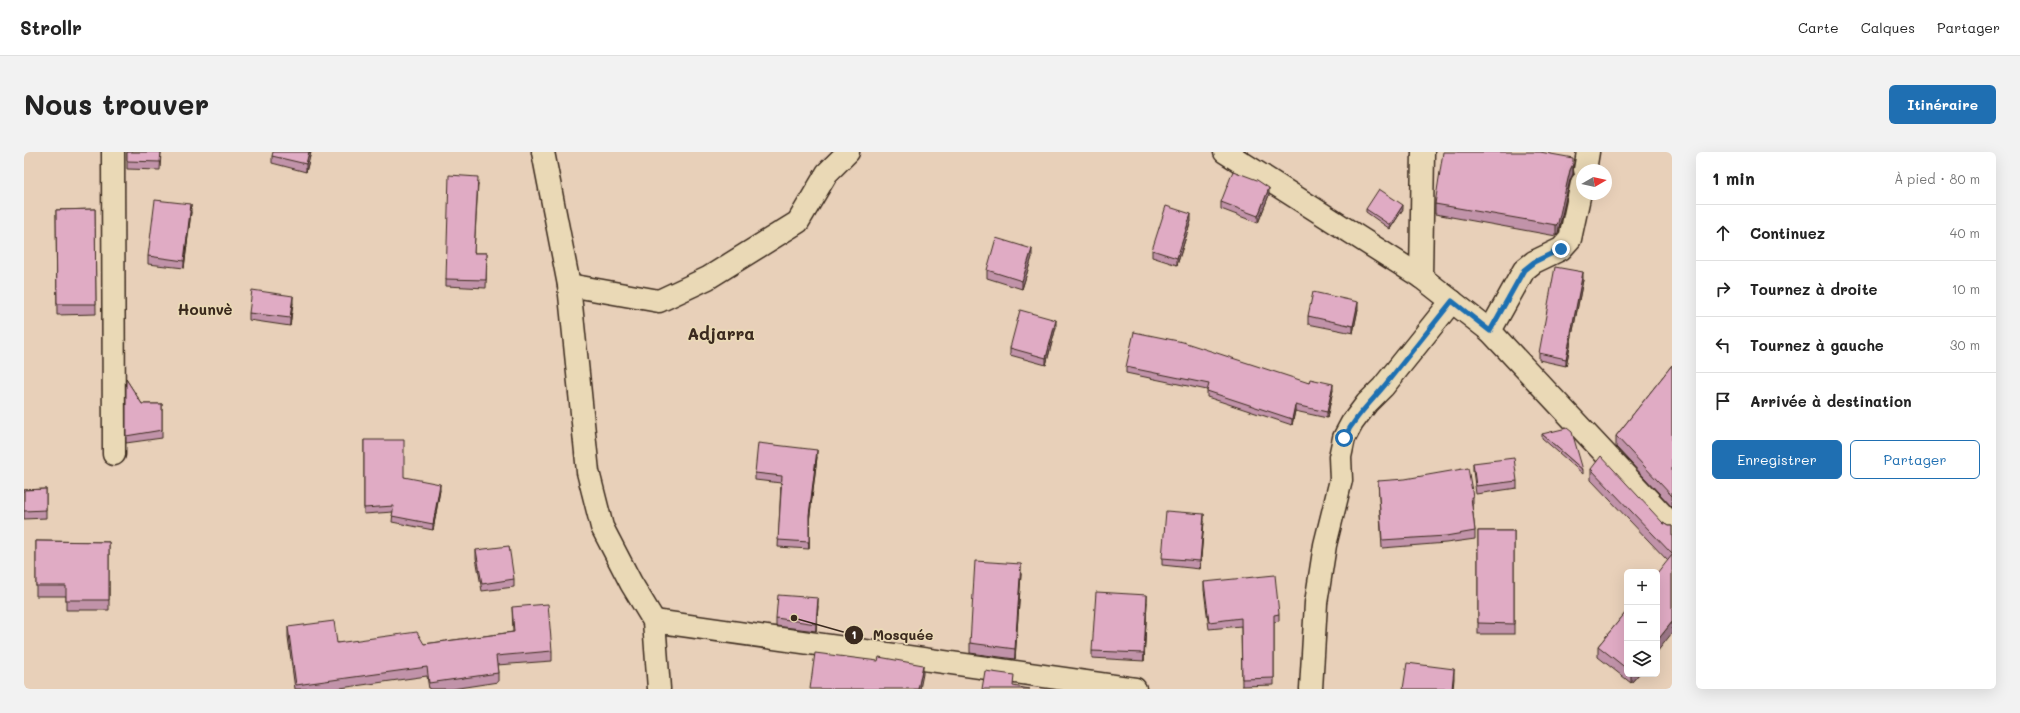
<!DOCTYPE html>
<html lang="fr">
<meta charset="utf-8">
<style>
body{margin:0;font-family:Mali,sans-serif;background:#f2f2f2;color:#222}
.controls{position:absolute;right:12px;bottom:12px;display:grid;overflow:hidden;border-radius:6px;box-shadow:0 4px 16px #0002}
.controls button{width:36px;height:36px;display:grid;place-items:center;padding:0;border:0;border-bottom:1px solid #e0e0e0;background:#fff;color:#222;font:20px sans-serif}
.compass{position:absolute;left:1552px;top:12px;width:36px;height:36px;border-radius:50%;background:#fff;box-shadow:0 4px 16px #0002;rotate:81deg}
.stop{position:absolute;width:12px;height:12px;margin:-9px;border:3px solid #1f6fb2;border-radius:50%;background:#fff}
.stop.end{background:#1f6fb2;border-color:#fff;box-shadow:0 1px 4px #0008}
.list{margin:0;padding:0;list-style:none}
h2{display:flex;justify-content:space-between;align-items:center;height:52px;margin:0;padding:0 16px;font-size:17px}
h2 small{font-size:13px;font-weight:400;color:#767676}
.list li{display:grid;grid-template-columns:26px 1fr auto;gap:12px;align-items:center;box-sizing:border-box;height:56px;padding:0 16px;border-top:1px solid #e0e0e0}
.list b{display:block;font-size:15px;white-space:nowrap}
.list em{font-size:13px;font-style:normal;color:#767676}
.actions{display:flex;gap:8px;padding:12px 16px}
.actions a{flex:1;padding:9px 0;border:1px solid #1f6fb2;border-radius:6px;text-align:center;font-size:14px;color:#1f6fb2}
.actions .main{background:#1f6fb2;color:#fff}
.icon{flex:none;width:22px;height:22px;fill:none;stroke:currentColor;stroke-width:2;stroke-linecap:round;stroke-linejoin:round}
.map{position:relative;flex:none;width:1648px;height:537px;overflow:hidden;border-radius:6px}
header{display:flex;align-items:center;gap:24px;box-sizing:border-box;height:56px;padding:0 20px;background:#fff;border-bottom:1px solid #e0e0e0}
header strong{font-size:19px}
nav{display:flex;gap:22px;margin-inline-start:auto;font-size:14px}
.intro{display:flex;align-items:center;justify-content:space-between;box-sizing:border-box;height:96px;padding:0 24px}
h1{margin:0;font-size:28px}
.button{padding:10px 18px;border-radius:6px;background:#1f6fb2;color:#fff;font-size:14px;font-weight:700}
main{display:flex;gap:24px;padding:0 24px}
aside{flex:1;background:#fff;border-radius:6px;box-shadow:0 4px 16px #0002}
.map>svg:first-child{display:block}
</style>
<header>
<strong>Strollr</strong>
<nav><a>Carte</a><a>Calques</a><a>Partager</a></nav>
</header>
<div class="intro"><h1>Nous trouver</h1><a class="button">Itinéraire</a></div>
<main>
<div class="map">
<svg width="1648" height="537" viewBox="0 0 1648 537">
<rect width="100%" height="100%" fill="#e8d0b9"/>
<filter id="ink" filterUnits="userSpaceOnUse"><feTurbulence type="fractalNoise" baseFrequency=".025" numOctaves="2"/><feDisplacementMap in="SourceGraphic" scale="8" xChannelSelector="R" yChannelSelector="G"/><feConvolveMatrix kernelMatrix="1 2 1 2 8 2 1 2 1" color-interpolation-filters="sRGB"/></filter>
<g filter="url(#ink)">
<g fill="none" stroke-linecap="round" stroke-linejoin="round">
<defs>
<g id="street">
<polyline points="89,0 90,302"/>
<polyline points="519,0 545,133 564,320 578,375 607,431 630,469 635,537"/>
<polyline points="1201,0 1397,125 1466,179 1648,373"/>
<polyline points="1561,18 1564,0"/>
<polyline points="1397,125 1399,0"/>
<polyline points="545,133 635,149 684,126 774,70 803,21 824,0"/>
<polyline points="1466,179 1500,118 1510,110 1537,97 1546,87 1558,31"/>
<polyline points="630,469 1111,537"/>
<polyline points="1287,537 1292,451 1301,393 1317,328 1316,305 1320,286 1328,271 1343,251 1359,235 1428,149"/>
</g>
</defs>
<!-- street casing -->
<use href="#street" stroke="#3b2a1e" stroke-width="25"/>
<!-- street -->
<use href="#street" stroke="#ead9b6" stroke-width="22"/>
</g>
<!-- wall -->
<g fill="#c193a9" stroke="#3b2a1e">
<polygon points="103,0 137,0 136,18 103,17"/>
<polygon points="287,0 282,20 248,11 248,4"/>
<polygon points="1549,22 1546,28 1534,81 1532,84 1411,62 1411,52"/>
<polygon points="454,32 450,101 463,101 462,136 422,134 422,127"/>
<polygon points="1245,43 1234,71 1197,57 1197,50"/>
<polygon points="71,57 72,162 33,163 32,58"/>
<polygon points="1342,57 1379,57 1366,77 1342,60"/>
<polygon points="167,60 160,116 124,112 124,104"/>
<polygon points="1167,69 1153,113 1128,105 1128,98"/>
<polygon points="1008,105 998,137 963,126 963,118"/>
<polygon points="1559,128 1542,214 1515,208 1515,201"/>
<polygon points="269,151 266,174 225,168 225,161"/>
<polygon points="1334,157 1329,181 1284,172 1284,164"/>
<polygon points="1032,175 1022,213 986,203 986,196"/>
<polygon points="1648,213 1648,355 1592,295 1592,284"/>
<polygon points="1102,215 1285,231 1309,238 1303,266 1271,259 1268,273 1183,245 1183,238 1102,221"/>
<polygon points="102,227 118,252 138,252 138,286 102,291"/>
<polygon points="1518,282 1559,318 1559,322 1518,286"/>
<polygon points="340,288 380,325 416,338 409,378 368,370 369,360 340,362"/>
<polygon points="793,305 785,370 785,397 754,395 757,331 731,328 731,321"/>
<polygon points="1449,311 1493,329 1493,336 1452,342 1449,318"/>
<polygon points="1567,317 1639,371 1644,374 1648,374 1648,481 1644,409 1567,328"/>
<polygon points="1354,329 1449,345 1449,352 1448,352 1451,379 1451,387 1422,391 1358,396"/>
<polygon points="22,337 22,366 0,367 0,338"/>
<polygon points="1180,369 1176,417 1138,413 1138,406"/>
<rect x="1454" y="379" width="36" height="103"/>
<polygon points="12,389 85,390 85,458 42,458 42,444 12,444"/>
<polygon points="452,398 490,427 490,435 458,439 452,406"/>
<polygon points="997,422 991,507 946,501 946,491"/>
<polygon points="1180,430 1255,462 1255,469 1250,470 1250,533 1218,534 1217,474 1185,477 1180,438"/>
<polygon points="1123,450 1120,509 1068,506 1068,499"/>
<polygon points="794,454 792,479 752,474 752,466"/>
<polygon points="488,455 528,499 528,509 473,513 474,521 474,530 428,537 405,537 403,524 309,537 271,537 264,485 264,475 313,491 400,492 489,480"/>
<polygon points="1603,459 1603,522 1615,522 1607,531 1574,505 1574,494"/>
</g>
<!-- shaded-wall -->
<g fill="#9d7889" stroke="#3b2a1e">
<polygon points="285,0 287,0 282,20 282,12"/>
<polygon points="1549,12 1549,22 1546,28 1534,81 1532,84 1532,73 1546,18"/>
<polygon points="1245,36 1245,43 1234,71 1234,64"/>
<polygon points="167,52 167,60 160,116 160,109"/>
<polygon points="1379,53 1379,57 1366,77 1366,73"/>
<polygon points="1167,62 1167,69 1153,113 1153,106"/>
<polygon points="1008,97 1008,105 998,137 998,129"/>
<polygon points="1559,120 1559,128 1542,214 1542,207"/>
<polygon points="269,144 269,151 266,174 266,166"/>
<polygon points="1334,150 1334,157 1329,181 1329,174"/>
<polygon points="1032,168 1032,175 1022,213 1022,206"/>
<polygon points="1309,232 1309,238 1303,266 1303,260"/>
<polygon points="1271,253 1271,259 1268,273 1268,267"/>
<polygon points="793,298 793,305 785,370 785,397 785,363"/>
<polygon points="416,332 416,338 409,378 409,372"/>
<polygon points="1180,362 1180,369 1176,417 1176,409"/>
<polygon points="997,412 997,422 991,507 991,497"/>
<polygon points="1123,443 1123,450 1120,509 1120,501"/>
<polygon points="794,446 794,454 792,479 792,472"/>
<polygon points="1648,470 1648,481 1633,500 1633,489"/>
<polygon points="899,513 899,522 896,537 894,537"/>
<polygon points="1430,517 1430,527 1429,537 1428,537"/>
<polygon points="1607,522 1615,522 1607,531"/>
</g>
<!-- building -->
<g fill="#e0abc4" stroke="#3b2a1e">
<polygon points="103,0 137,0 136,10 103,9"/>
<polygon points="249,0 285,0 282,12 248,4"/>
<polygon points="1419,0 1516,0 1549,6 1549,12 1546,18 1534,71 1532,73 1411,52"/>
<polygon points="1209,19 1233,28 1245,36 1234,64 1197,50"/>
<polygon points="425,23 454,25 450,101 463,101 462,128 422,127"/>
<polygon points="1355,37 1379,53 1366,73 1342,57"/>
<polygon points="131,48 167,52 160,109 124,104"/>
<polygon points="1142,54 1167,62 1153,106 1128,98"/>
<polygon points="71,57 72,152 33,152 32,58"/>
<polygon points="972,86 1008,97 998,129 963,118"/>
<polygon points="1531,115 1559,120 1542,207 1515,201"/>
<polygon points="228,138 269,144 266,166 225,161"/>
<polygon points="1289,140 1334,150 1329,174 1284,164"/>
<polygon points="996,158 1032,168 1022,206 986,196"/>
<polygon points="1110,180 1159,190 1285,231 1286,227 1309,232 1303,260 1271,253 1268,267 1183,239 1185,232 1102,215"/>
<polygon points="1648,213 1648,344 1592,284"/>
<polygon points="102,227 118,252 138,252 138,278 102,284"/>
<polygon points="1543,276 1548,280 1559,318 1518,282"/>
<polygon points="340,288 380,288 380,325 416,332 409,372 368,364 370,354 340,356"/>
<polygon points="734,291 793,298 785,363 785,390 754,388 758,324 731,321"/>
<polygon points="1577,304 1639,371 1644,374 1648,374 1648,402 1567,317"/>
<polygon points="1490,306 1493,329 1452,334 1449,311"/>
<polygon points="1444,316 1449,345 1447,345 1451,379 1422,384 1358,388 1354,329 1381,327"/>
<polygon points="22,337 22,358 0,359 0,338"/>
<polygon points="1142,359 1180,362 1176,409 1138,406"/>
<polygon points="1454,379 1490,379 1490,472 1454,471"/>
<polygon points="12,389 85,390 85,448 42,448 42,434 12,434"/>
<polygon points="485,394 490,427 458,432 452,398"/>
<polygon points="1648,403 1648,470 1633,489 1633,422"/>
<polygon points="951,409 997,412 991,497 946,491"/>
<polygon points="1251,423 1255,462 1250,463 1250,526 1218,527 1217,466 1185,470 1180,430"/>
<polygon points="1072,440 1123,443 1120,501 1068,499"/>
<polygon points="754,443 794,446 792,472 752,466"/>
<polygon points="524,452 528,499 472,504 474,521 405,531 403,515 272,533 264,475 310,469 313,491 393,480 400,492 490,480 488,455"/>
<polygon points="1603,459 1603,517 1574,494"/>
<polygon points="791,501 854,509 855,505 899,513 894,537 786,537"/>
<polygon points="1383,511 1430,517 1428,537 1379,537"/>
<polygon points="961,519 990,523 989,534 1006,537 958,537"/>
</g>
</g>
<g fill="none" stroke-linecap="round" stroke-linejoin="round" filter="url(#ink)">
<!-- route -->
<path stroke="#1f6fb2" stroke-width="5" d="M1320,286C1331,265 1346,251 1361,233C1383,205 1406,177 1428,149L1466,179L1500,118L1510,110L1537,97"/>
</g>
<g text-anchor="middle" stroke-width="3.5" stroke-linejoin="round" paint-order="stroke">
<!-- quarter labels -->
<g font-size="15" font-weight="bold" fill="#3b2a1e" stroke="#ead9b6">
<text x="181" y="163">Hounvè</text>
</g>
<!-- district labels -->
<g font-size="17" font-weight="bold" fill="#3b2a1e" stroke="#ead9b6">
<text x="697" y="188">Adjarra</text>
</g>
</g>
<!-- callouts -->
<path fill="none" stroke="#3b2a1e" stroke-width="1.5" d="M770 466L830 483"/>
<g fill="#3b2a1e" stroke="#ead9b6" stroke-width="1.5">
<circle cx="770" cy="466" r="4"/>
<circle cx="830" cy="483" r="10"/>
</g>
<g font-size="12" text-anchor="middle" font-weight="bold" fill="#fff">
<text x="830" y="487">1</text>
</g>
<g font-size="14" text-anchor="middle" font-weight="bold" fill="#3b2a1e" stroke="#ead9b6" stroke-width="3.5" stroke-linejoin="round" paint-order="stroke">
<text x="879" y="488">Mosquée</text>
</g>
</svg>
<div class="controls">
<button>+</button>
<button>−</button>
<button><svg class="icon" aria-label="layers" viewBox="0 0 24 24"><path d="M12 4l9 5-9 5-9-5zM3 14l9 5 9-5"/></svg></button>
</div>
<svg class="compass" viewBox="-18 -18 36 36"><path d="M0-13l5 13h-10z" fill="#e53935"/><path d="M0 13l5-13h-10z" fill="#767676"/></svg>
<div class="stop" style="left:1320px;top:286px"></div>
<div class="stop end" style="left:1537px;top:97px"></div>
</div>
<aside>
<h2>1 min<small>À pied · 80 m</small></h2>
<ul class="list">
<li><svg class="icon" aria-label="ahead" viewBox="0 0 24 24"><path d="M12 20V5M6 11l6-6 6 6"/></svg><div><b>Continuez</b></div><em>40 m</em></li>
<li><svg class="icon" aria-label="right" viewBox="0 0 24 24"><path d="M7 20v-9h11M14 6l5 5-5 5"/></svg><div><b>Tournez à droite</b></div><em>10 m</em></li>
<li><svg class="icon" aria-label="left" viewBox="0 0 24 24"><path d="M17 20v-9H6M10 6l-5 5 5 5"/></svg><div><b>Tournez à gauche</b></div><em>30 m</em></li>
<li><svg class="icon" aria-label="arrive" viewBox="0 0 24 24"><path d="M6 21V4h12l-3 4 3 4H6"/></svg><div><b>Arrivée à destination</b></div></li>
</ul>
<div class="actions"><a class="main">Enregistrer</a><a>Partager</a></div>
</aside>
</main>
